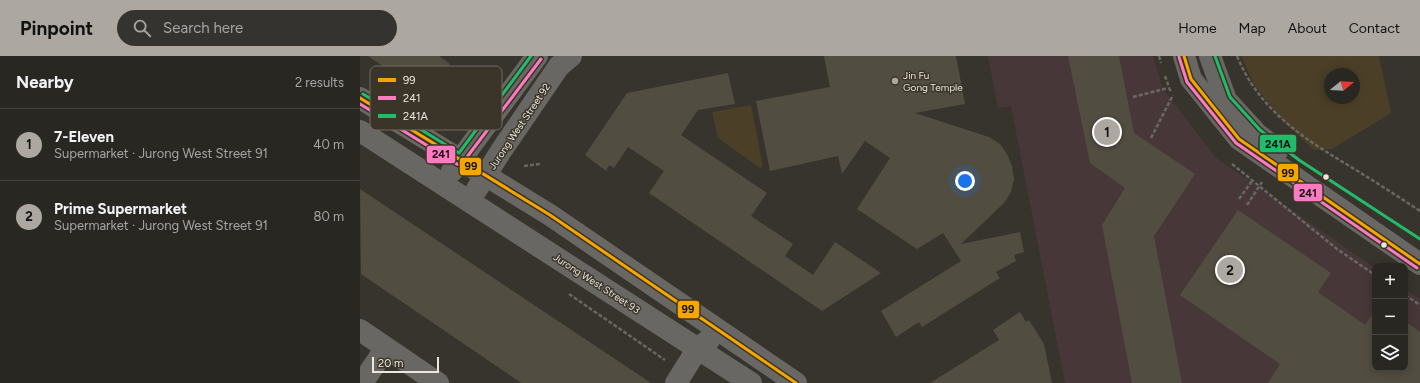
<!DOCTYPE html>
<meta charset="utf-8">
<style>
body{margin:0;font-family:Figtree,sans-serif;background:#35332f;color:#f1f3f6}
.controls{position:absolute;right:12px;bottom:12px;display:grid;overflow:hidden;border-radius:8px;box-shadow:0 2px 10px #0003}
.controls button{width:36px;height:36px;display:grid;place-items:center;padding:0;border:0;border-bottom:1px solid #454440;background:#292722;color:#f1f3f6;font:20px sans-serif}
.compass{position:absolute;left:964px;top:12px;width:36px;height:36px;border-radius:50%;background:#292722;box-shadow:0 2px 10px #0003;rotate:72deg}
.scale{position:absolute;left:12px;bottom:10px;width:67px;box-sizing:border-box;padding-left:4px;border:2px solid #ebe7df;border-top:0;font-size:11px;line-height:14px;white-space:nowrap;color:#ebe7df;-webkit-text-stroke:3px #3b3529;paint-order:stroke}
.you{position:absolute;left:605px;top:125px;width:14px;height:14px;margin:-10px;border:3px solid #fff;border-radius:50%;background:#1a73e8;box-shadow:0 0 0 6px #1a73e833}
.badge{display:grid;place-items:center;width:26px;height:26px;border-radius:50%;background:#aca8a1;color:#111;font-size:13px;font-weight:700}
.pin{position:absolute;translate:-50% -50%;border:2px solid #fff;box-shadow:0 1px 4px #0006}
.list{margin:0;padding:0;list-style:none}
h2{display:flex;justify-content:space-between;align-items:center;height:52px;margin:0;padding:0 16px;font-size:17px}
h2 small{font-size:13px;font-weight:400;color:#a5a5a5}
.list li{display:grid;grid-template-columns:26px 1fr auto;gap:12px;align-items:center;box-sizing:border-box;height:72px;padding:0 16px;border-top:1px solid #454440}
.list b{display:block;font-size:15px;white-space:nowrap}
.list p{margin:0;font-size:13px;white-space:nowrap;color:#a5a5a5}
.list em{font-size:13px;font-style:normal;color:#a5a5a5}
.icon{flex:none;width:22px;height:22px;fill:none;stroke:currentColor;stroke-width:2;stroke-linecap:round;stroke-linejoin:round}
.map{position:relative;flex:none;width:1060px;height:327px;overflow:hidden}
header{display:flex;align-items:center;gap:24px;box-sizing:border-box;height:56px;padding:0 20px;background:#aca8a1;color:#111}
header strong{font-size:19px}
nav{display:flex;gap:22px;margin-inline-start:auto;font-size:14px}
.search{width:280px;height:36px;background:#35332f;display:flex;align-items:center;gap:10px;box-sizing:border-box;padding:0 14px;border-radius:22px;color:#a5a5a5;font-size:15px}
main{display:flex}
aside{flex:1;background:#292722}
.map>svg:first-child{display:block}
</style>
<header>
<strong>Pinpoint</strong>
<div class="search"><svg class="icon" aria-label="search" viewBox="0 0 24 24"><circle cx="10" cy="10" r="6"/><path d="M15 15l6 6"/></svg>Search here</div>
<nav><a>Home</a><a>Map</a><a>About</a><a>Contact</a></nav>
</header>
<main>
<aside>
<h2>Nearby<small>2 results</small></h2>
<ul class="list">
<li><span class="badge">1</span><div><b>7-Eleven</b><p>Supermarket · Jurong West Street 91</p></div><em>40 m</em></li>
<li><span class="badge">2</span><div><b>Prime Supermarket</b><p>Supermarket · Jurong West Street 91</p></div><em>80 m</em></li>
</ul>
</aside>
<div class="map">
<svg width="1060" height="327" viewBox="0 0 1060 327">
<rect width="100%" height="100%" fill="#37342d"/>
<!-- commercial -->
<polygon fill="#483739" points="628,0 793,0 803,33 856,102 1015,212 1015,312 1045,312 1045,233 1060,243 1060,327 705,327 651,50 638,52"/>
<!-- green -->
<g fill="#4b3f27" fill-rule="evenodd">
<path d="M881,0H1019L1031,57L972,93L954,94L924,66L895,30ZM970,18H994V42H970Z"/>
<polygon points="391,49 403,111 400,112 358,82 352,56"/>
</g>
<!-- building -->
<g fill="#524d41">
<polygon points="8,0 79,0 90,8 66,39"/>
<polygon points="464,0 596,0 605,48 555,57 629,81 640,88 647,98 652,110 654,123 651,136 644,147 601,188 660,176 664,196 654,199 656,205 636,216 640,222 562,271 559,266 536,281 521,255 601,205 583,177 557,193 497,153 530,102 505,85 482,118 478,100 410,115 396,45 470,31"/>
<polygon points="708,0 759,0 774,77 835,118 794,180 822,327 772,327 742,169 765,132 730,107"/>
<polygon points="368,17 375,48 338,54 321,79 407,137 391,160 433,188 425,200 453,219 475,186 521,217 462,255 289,137 304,115 268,91 254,112 249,109 246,115 225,99 267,37"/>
<polygon points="0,133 291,327 161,327 151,320 1,218"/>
<polygon points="878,154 971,217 958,236 1005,269 1015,254 1015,312 1045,312 1045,265 1060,276 1060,327 908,327 920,308 820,239"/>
<polygon points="660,256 666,266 669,264 684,288 692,327 570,327 639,284 633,274"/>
</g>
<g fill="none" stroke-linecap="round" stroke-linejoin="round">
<!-- path -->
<g stroke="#696763" stroke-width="2.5" stroke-dasharray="4 2" stroke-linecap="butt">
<polyline points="799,0 801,7"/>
<path d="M877,0C900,56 946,84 996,114C1017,127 1039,141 1060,155"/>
<polyline points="805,20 811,37"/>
<polyline points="34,38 41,29"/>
<polyline points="773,41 808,32"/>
<polyline points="791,82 813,39"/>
<polyline points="872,108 977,193 1015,219"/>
<polyline points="164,110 180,108"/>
<polyline points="879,143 892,125"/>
<polyline points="887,149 902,126"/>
<polyline points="209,238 305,304"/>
<polyline points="1045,239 1060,249"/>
</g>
<!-- minor -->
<g stroke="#696763" stroke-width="22">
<polyline points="824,0 831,23 879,83 1060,208"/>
<polyline points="850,0 866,44 897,78 918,94"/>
<polyline points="0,42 190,159 436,327"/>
<polyline points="0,75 391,327"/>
<polyline points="92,115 177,0"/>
<polyline points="117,133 141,95 199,10 211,0"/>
<polyline points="0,274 78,327"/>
<polyline points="2,327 26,292"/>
<polyline points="316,327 338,292 349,284"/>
</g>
<defs>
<g id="bus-1">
<polyline points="824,0 831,23 879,83 1060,208"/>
<polyline points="0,42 190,159 436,327"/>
</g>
<g id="bus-2">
<polyline points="819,1 827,26 876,87 1057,212"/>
<polyline points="0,48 97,108 101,109 181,3"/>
</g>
<g id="bus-3">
<polyline points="855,0 870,41 900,74 939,104 1060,183"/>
<polyline points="3,38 99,97 171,0"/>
</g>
</defs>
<!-- bus-1 casing -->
<use href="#bus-1" stroke="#3b3529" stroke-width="6"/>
<!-- bus-2 casing -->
<use href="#bus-2" stroke="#3b3529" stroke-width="6"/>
<!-- bus-3 casing -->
<use href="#bus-3" stroke="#3b3529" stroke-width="6"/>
<!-- bus-1 -->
<use href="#bus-1" stroke="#f7a600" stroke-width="3"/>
<!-- bus-2 -->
<use href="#bus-2" stroke="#fe7ac1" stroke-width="3"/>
<!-- bus-3 -->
<use href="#bus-3" stroke="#20bc6c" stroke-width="3"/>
</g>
<!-- markers -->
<circle fill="#aca8a1" stroke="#3b3529" stroke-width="1.5" cx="535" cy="25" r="4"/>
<g fill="#ebe7df" stroke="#3b3529" stroke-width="1.5">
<circle cx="966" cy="121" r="3.5"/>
<circle cx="1024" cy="189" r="3.5"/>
</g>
<g text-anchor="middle" stroke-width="3" stroke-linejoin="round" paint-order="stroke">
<!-- poi labels -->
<g font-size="10" fill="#ebe7df" stroke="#3b3529" text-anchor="start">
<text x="543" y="23">Jin Fu<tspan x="543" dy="12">Gong Temple</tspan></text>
</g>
<!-- street labels -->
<g font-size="10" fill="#ebe7df" stroke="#3b3529">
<text transform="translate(159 70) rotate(-56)" y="4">Jurong West Street 92</text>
<text transform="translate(237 227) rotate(33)" y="4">Jurong West Street 93</text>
</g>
</g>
<!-- legend -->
<rect x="10" y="10" width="132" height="64" rx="6" fill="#3b3529" stroke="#706a60" stroke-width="1"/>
<rect x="18" y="22" width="18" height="4" fill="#f7a600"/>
<rect x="18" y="40" width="18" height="4" fill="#fe7ac1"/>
<rect x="18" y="58" width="18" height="4" fill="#20bc6c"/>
<g font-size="11" fill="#ebe7df">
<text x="43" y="28">99</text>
<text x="43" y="46">241</text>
<text x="43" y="64">241A</text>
</g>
<g stroke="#3b3529" stroke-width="1.5">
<rect x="899" y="78" width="38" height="19" rx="4" fill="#20bc6c"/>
<rect x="66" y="89" width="30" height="19" rx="4" fill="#fe7ac1"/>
<rect x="99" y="101" width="23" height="19" rx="4" fill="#f7a600"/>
<rect x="917" y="107" width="22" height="19" rx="4" fill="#f7a600"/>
<rect x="933" y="127" width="30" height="19" rx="4" fill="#fe7ac1"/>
<rect x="317" y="244" width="23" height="19" rx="4" fill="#f7a600"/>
</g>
<g font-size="11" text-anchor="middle" font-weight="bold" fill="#111">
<text x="918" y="92">241A</text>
<text x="81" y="102">241</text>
<text x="111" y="114">99</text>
<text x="928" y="121">99</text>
<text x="948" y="141">241</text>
<text x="328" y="257">99</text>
</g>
</svg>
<div class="controls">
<button>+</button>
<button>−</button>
<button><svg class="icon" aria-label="layers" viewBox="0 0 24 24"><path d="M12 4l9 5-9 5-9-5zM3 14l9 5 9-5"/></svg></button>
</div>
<svg class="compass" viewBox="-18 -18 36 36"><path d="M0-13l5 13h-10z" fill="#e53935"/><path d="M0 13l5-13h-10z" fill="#a5a5a5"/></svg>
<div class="scale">20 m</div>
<div class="you"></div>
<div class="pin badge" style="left:747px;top:76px">1</div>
<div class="pin badge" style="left:870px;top:214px">2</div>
</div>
</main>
